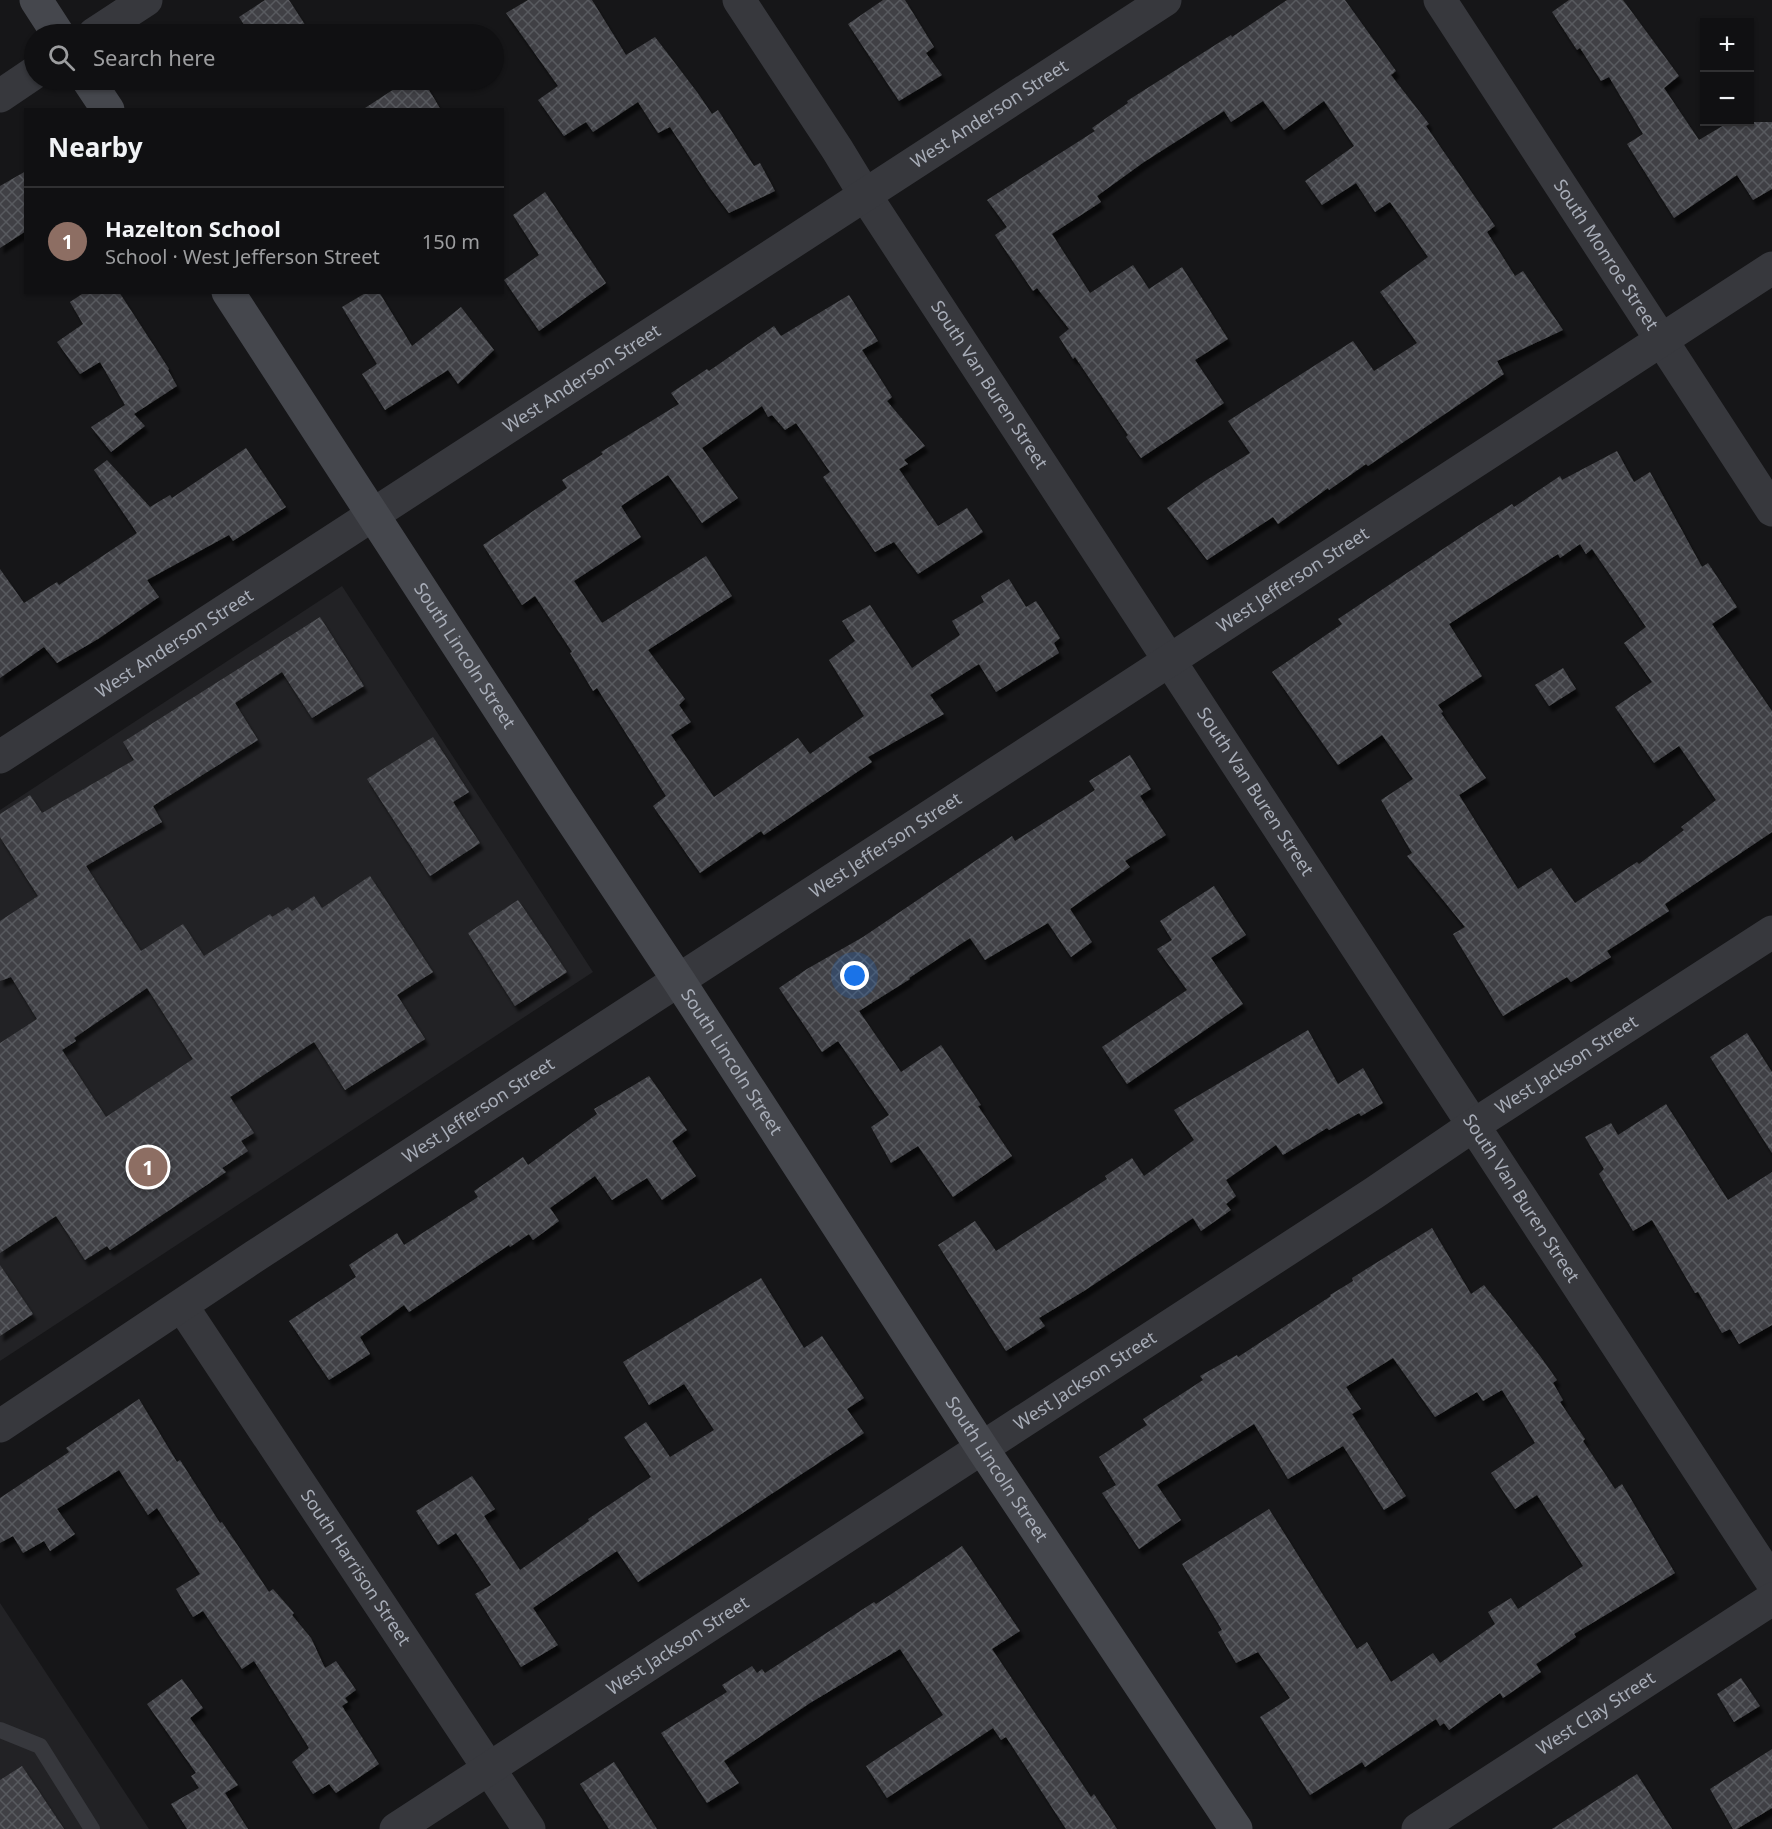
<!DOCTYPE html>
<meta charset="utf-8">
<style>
body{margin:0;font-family:"Noto Sans",sans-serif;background:#1e1e20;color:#f1f3f6}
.controls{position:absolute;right:18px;top:18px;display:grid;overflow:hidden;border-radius:0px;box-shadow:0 2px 4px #0004}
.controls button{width:54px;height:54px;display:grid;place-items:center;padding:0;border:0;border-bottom:2px solid #303032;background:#101012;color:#f1f3f6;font:30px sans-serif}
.you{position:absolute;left:855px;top:976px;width:21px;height:21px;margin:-15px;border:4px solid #fff;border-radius:50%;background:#1a73e8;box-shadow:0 0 0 9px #1a73e833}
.badge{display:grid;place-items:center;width:39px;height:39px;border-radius:50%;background:#0b8043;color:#fff;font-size:20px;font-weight:700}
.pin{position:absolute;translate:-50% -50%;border:3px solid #fff;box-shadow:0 2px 6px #0006}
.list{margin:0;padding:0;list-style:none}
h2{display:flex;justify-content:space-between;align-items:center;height:78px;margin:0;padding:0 24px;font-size:26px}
h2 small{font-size:20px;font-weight:400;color:#9c9d9f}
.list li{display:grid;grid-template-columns:39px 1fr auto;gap:18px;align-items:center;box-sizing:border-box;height:108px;padding:0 24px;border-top:2px solid #303032}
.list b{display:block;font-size:22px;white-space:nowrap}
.list p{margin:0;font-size:20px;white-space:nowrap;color:#9c9d9f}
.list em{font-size:20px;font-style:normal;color:#9c9d9f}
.icon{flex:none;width:33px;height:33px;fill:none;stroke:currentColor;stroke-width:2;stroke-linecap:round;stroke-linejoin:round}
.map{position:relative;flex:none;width:1772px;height:1829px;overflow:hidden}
.search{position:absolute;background:#101012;box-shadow:0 2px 4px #0004;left:24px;top:24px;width:480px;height:66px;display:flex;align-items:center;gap:15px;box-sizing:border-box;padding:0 21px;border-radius:33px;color:#9c9d9f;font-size:22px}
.panel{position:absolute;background:#101012;box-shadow:0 2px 4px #0004;left:24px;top:108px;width:480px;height:186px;border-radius:0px}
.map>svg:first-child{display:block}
</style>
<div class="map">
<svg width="1772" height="1829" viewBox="0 0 1772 1829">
<defs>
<pattern id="building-cross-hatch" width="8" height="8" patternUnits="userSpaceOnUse" patternTransform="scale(1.5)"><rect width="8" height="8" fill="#404145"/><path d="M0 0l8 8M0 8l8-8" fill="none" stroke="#595a5e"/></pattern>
<filter id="shadow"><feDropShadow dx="3.5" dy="6" stdDeviation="1.5" flood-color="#0009"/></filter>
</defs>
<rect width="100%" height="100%" fill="#161618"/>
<!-- built -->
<g fill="#222225">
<polygon points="342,586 593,972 0,1361 0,810"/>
<polygon points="0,1603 149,1829 0,1829"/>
</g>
<!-- building -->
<g fill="url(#building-cross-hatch)" fill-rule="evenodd" filter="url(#shadow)">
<polygon points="265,0 289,0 311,34 250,34 239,17"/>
<polygon points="528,0 592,0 626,55 655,37 697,92 712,114 718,110 754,166 760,163 775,191 729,213 710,188 670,127 658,133 638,102 593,132 586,122 564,136 538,100 558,86 506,13"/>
<polygon points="883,0 905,0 934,47 926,53 942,75 899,101 848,24"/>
<polygon points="1287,0 1345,0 1396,71 1391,75 1429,124 1426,126 1495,226 1487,232 1515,276 1523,271 1563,330 1497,361 1504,374 1368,466 1366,464 1329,490 1328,488 1278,524 1273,517 1207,560 1167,508 1205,481 1250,453 1228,421 1353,341 1374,371 1417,343 1380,292 1428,257 1390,202 1375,212 1356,183 1322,205 1305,181 1354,146 1324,101 1284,130 1263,101 1231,122 1224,111 1144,162 1097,196 1101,202 1052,234 1090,293 1133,265 1149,289 1182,267 1228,339 1195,360 1224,403 1141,458 1126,437 1128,435 1109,407 1075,357 1073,359 1059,337 1069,329 1037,288 1033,291 995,235 1007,227 987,200 1095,131 1092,128 1128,103 1127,101 1231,35 1232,37"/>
<polygon points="1569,0 1623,0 1679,76 1664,88 1699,140 1729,122 1772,122 1772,189 1753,200 1737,175 1674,218 1627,144 1643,134 1609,77 1601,81 1580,48 1577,50 1552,12"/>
<polygon points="408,80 423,80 441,110 362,110"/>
<polygon points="26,171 26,231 0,248 0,186"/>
<polygon points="545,192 606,283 539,331 504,280 539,255 513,215"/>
<polygon points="85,292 119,292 169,369 168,370 177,386 134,414 145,426 111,452 91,427 125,405 100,362 80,374 57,342 83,324 70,302"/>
<polygon points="367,292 379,292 412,346 461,307 494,350 458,384 448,370 385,410 362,374 377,364 342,307"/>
<polygon points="849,295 878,341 862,350 892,397 887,401 925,446 904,460 908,464 899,469 938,526 967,508 983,532 918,574 894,542 875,552 823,477 830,472 796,423 785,430 772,415 768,417 762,406 702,448 738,498 702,523 668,475 621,506 641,537 574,581 602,623 706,556 732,596 648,650 685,699 679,705 691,722 671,735 714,797 798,738 810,754 864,716 829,660 855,641 842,621 870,605 912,668 960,635 952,621 984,602 981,596 1009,579 1026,607 1036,601 1060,638 1054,643 1059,653 996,692 979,664 930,695 944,714 868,757 872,762 764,835 761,831 700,873 653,806 666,796 597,688 593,691 570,653 572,652 535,596 522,605 483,545 567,488 562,480 603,454 601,452 679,404 671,393 707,369 709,371 774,326 781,336"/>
<polygon points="246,448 286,507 233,541 229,535 147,580 159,597 98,639 57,663 44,647 0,678 0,569 24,603 57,582 59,585 137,533 94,470 107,460 150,507 170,495 172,498"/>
<path d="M1617,451L1634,482L1650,472L1702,567L1708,563L1737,607L1712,624L1772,711V832L1665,904L1669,911L1607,951L1611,957L1571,982L1567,977L1503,1016L1453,934L1465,927L1407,856L1412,853L1381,800L1413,779L1382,735L1338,765L1272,672L1342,624L1338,619L1470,531L1512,504L1514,507L1560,476L1562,480ZM1580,544L1586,554L1592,549L1646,627L1624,643L1652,682L1615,707L1654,763L1679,746L1716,800L1681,827L1684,830L1639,864L1637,862L1575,903L1551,868L1518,889L1459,795L1486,778L1441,713L1443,712L1438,705L1482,676L1449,624L1558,554L1560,558Z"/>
<path d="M320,617L364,686L312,718L282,672L235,703L258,740L153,806L162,822L86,866L141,951L183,924L204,956L270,914L272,917L288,907L292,911L314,896L322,908L370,876L433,972L397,995L425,1039L345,1090L314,1042L230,1097L254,1133L241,1141L248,1151L222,1168L226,1172L110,1250L107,1246L85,1260L56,1216L0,1253V1043L37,1019L11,977L0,981V921L38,896L0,837V814L30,795L42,813L134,760L123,742ZM147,988L193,1059L106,1117L62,1050L76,1041L74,1038Z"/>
<polygon points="1563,668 1576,689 1549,706 1535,685"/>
<polygon points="433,737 469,792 453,802 480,843 430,876 367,779"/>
<polygon points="1130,755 1151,789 1140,796 1166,835 1125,861 1130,867 1070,909 1092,942 1071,957 1048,923 985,960 970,938 909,978 910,979 859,1011 901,1072 941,1045 981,1105 978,1106 1012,1156 953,1197 918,1146 891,1163 871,1127 889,1115 838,1041 822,1052 779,988 807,969 863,937 1012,836 1015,841 1095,790 1089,781"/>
<polygon points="1214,886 1246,935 1211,958 1243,1004 1127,1084 1102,1047 1187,990 1157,949 1172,940 1160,921"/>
<polygon points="518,900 567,972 515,1006 468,933"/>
<polygon points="1308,1030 1338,1084 1363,1068 1383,1103 1361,1116 1359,1113 1329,1130 1327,1128 1283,1155 1276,1145 1226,1180 1236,1196 1226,1204 1231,1210 1201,1231 1193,1218 1084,1291 1039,1318 1045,1326 1006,1351 938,1245 975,1221 996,1251 1107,1179 1105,1176 1132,1158 1144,1176 1194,1140 1174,1110"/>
<polygon points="1747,1033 1772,1072 1772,1153 1710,1057"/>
<polygon points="649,1076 687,1130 672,1141 696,1176 662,1200 647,1178 612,1200 595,1176 550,1208 559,1221 533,1240 529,1234 510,1247 509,1245 409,1312 404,1305 360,1337 370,1354 329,1380 289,1321 356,1277 349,1265 397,1233 404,1245 478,1197 474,1191 523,1157 528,1165 597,1114 594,1109"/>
<polygon points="1666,1104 1728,1200 1772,1172 1772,1325 1739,1344 1730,1329 1722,1333 1698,1292 1695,1293 1652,1220 1633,1231 1599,1174 1604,1169 1585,1137 1611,1123 1618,1135"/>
<polygon points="1432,1228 1471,1294 1484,1285 1540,1356 1557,1380 1553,1383 1563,1400 1560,1402 1585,1439 1583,1441 1615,1489 1622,1484 1675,1573 1574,1634 1576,1637 1536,1664 1541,1672 1503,1698 1500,1693 1449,1730 1444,1723 1440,1726 1436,1719 1365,1767 1362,1762 1310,1795 1260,1717 1290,1698 1258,1652 1236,1663 1218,1632 1222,1630 1182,1564 1269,1509 1357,1649 1367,1642 1391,1682 1433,1653 1440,1663 1495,1624 1488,1612 1511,1598 1518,1609 1583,1566 1537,1495 1515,1509 1491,1473 1535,1443 1502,1390 1483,1401 1477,1392 1435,1417 1393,1358 1346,1387 1361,1409 1352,1414 1406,1496 1384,1510 1343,1446 1288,1479 1254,1424 1157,1485 1181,1520 1139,1549 1102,1493 1116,1485 1099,1457 1147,1425 1143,1419 1203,1380 1200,1376 1237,1355 1238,1357 1331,1296 1330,1295 1353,1281 1352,1278"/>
<polygon points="0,1265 33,1314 0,1336"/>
<polygon points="761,1278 804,1348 822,1336 864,1398 847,1409 864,1433 638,1582 617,1551 533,1608 558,1645 521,1667 475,1594 491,1585 456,1533 438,1545 416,1511 472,1476 495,1509 484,1516 520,1570 589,1521 588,1519 651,1477 624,1437 646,1422 670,1457 714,1430 684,1384 649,1405 623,1362"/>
<polygon points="139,1399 177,1462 180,1460 220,1523 222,1522 269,1592 273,1589 294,1613 292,1615 311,1638 325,1668 336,1661 356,1690 345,1698 348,1702 342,1706 379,1764 336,1793 329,1784 313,1794 292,1762 309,1748 254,1661 242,1669 203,1611 193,1617 176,1589 200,1574 157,1508 148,1515 119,1470 57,1509 75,1534 50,1551 44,1541 23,1553 13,1536 0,1543 0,1498 69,1452 66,1448"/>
<polygon points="962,1546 1020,1631 992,1649 1091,1797 1094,1794 1117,1829 1066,1829 1006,1737 1001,1740 993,1728 887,1798 866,1766 943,1715 900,1649 810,1703 724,1761 739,1783 707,1803 661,1733 727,1692 722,1685 752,1666 757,1673 762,1669 765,1673 874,1602 876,1604 890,1595"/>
<polygon points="1741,1678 1760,1706 1734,1722 1717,1694"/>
<polygon points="182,1679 203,1708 190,1718 238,1785 225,1793 248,1829 187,1829 171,1804 199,1788 191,1776 196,1773 147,1704"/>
<polygon points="1772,1749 1772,1808 1737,1829 1733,1829 1710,1789"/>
<polygon points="614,1762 657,1829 609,1829 580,1784"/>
<polygon points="22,1766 64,1829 0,1829 0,1780"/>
<polygon points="1637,1774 1672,1829 1552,1829"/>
</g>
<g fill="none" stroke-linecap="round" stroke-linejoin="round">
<!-- lane -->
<polyline stroke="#37383d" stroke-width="16" points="0,1730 40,1746 92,1829"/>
<!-- street -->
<g stroke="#37383d" stroke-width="33">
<path id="s1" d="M739,0L837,149L865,195L1772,1582"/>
<path id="s2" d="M1440,0L1772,510"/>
<polyline points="94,34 146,0"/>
<polyline points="0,96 34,73"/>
<path id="s3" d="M0,757L1165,0"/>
<path id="s4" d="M182,1306L529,1829"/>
<path id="s5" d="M0,1426L255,1256L1772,268"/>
<path id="s6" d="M396,1829L1374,1193L1474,1125L1772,932"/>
<path id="s7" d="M1418,1829L1772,1599"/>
</g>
<!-- secondary -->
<g stroke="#45474d" stroke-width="33">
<polyline points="36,0 58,34"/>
<polyline points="88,80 108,110"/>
<path id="s8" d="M228,292L559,801L679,981L982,1448L1236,1829"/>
</g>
</g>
<g text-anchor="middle" stroke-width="5" stroke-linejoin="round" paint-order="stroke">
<!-- street labels -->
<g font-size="18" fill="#a8adb8" stroke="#111113">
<text dy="6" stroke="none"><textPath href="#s3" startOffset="1180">West Anderson Street</textPath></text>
<text dy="6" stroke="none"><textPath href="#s2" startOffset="304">South Monroe Street</textPath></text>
<text dy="6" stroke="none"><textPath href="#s3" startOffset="694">West Anderson Street</textPath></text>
<text dy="6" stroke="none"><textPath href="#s1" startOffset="459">South Van Buren Street</textPath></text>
<text dy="6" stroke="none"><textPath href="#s5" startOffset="1545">West Jefferson Street</textPath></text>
<text dy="6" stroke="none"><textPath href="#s3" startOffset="208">West Anderson Street</textPath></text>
<text dy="6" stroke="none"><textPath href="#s8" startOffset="434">South Lincoln Street</textPath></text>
<text dy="6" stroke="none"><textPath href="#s1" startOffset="945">South Van Buren Street</textPath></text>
<text dy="6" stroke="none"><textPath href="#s5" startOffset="1059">West Jefferson Street</textPath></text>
<text dy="6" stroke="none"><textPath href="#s8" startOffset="920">South Lincoln Street</textPath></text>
<text dy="6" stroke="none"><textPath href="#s6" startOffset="1398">West Jackson Street</textPath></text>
<text dy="6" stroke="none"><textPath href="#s5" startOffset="573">West Jefferson Street</textPath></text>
<text dy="6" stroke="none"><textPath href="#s1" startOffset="1431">South Van Buren Street</textPath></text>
<text dy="6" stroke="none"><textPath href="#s6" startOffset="822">West Jackson Street</textPath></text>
<text dy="6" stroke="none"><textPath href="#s8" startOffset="1406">South Lincoln Street</textPath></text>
<text dy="6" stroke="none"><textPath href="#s4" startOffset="314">South Harrison Street</textPath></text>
<text dy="6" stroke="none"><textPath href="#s6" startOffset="336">West Jackson Street</textPath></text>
<text dy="6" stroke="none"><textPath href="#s7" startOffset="212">West Clay Street</textPath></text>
</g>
</g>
</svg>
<div class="controls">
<button>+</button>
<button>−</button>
</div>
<div class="you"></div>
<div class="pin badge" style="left:148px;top:1167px;background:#8d6e63">1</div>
<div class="search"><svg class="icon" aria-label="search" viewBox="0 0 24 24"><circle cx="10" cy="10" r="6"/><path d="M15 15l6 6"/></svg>Search here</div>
<section class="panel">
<h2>Nearby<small></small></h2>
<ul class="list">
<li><span class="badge" style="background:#8d6e63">1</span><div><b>Hazelton School</b><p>School · West Jefferson Street</p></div><em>150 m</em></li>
</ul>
</section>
</div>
